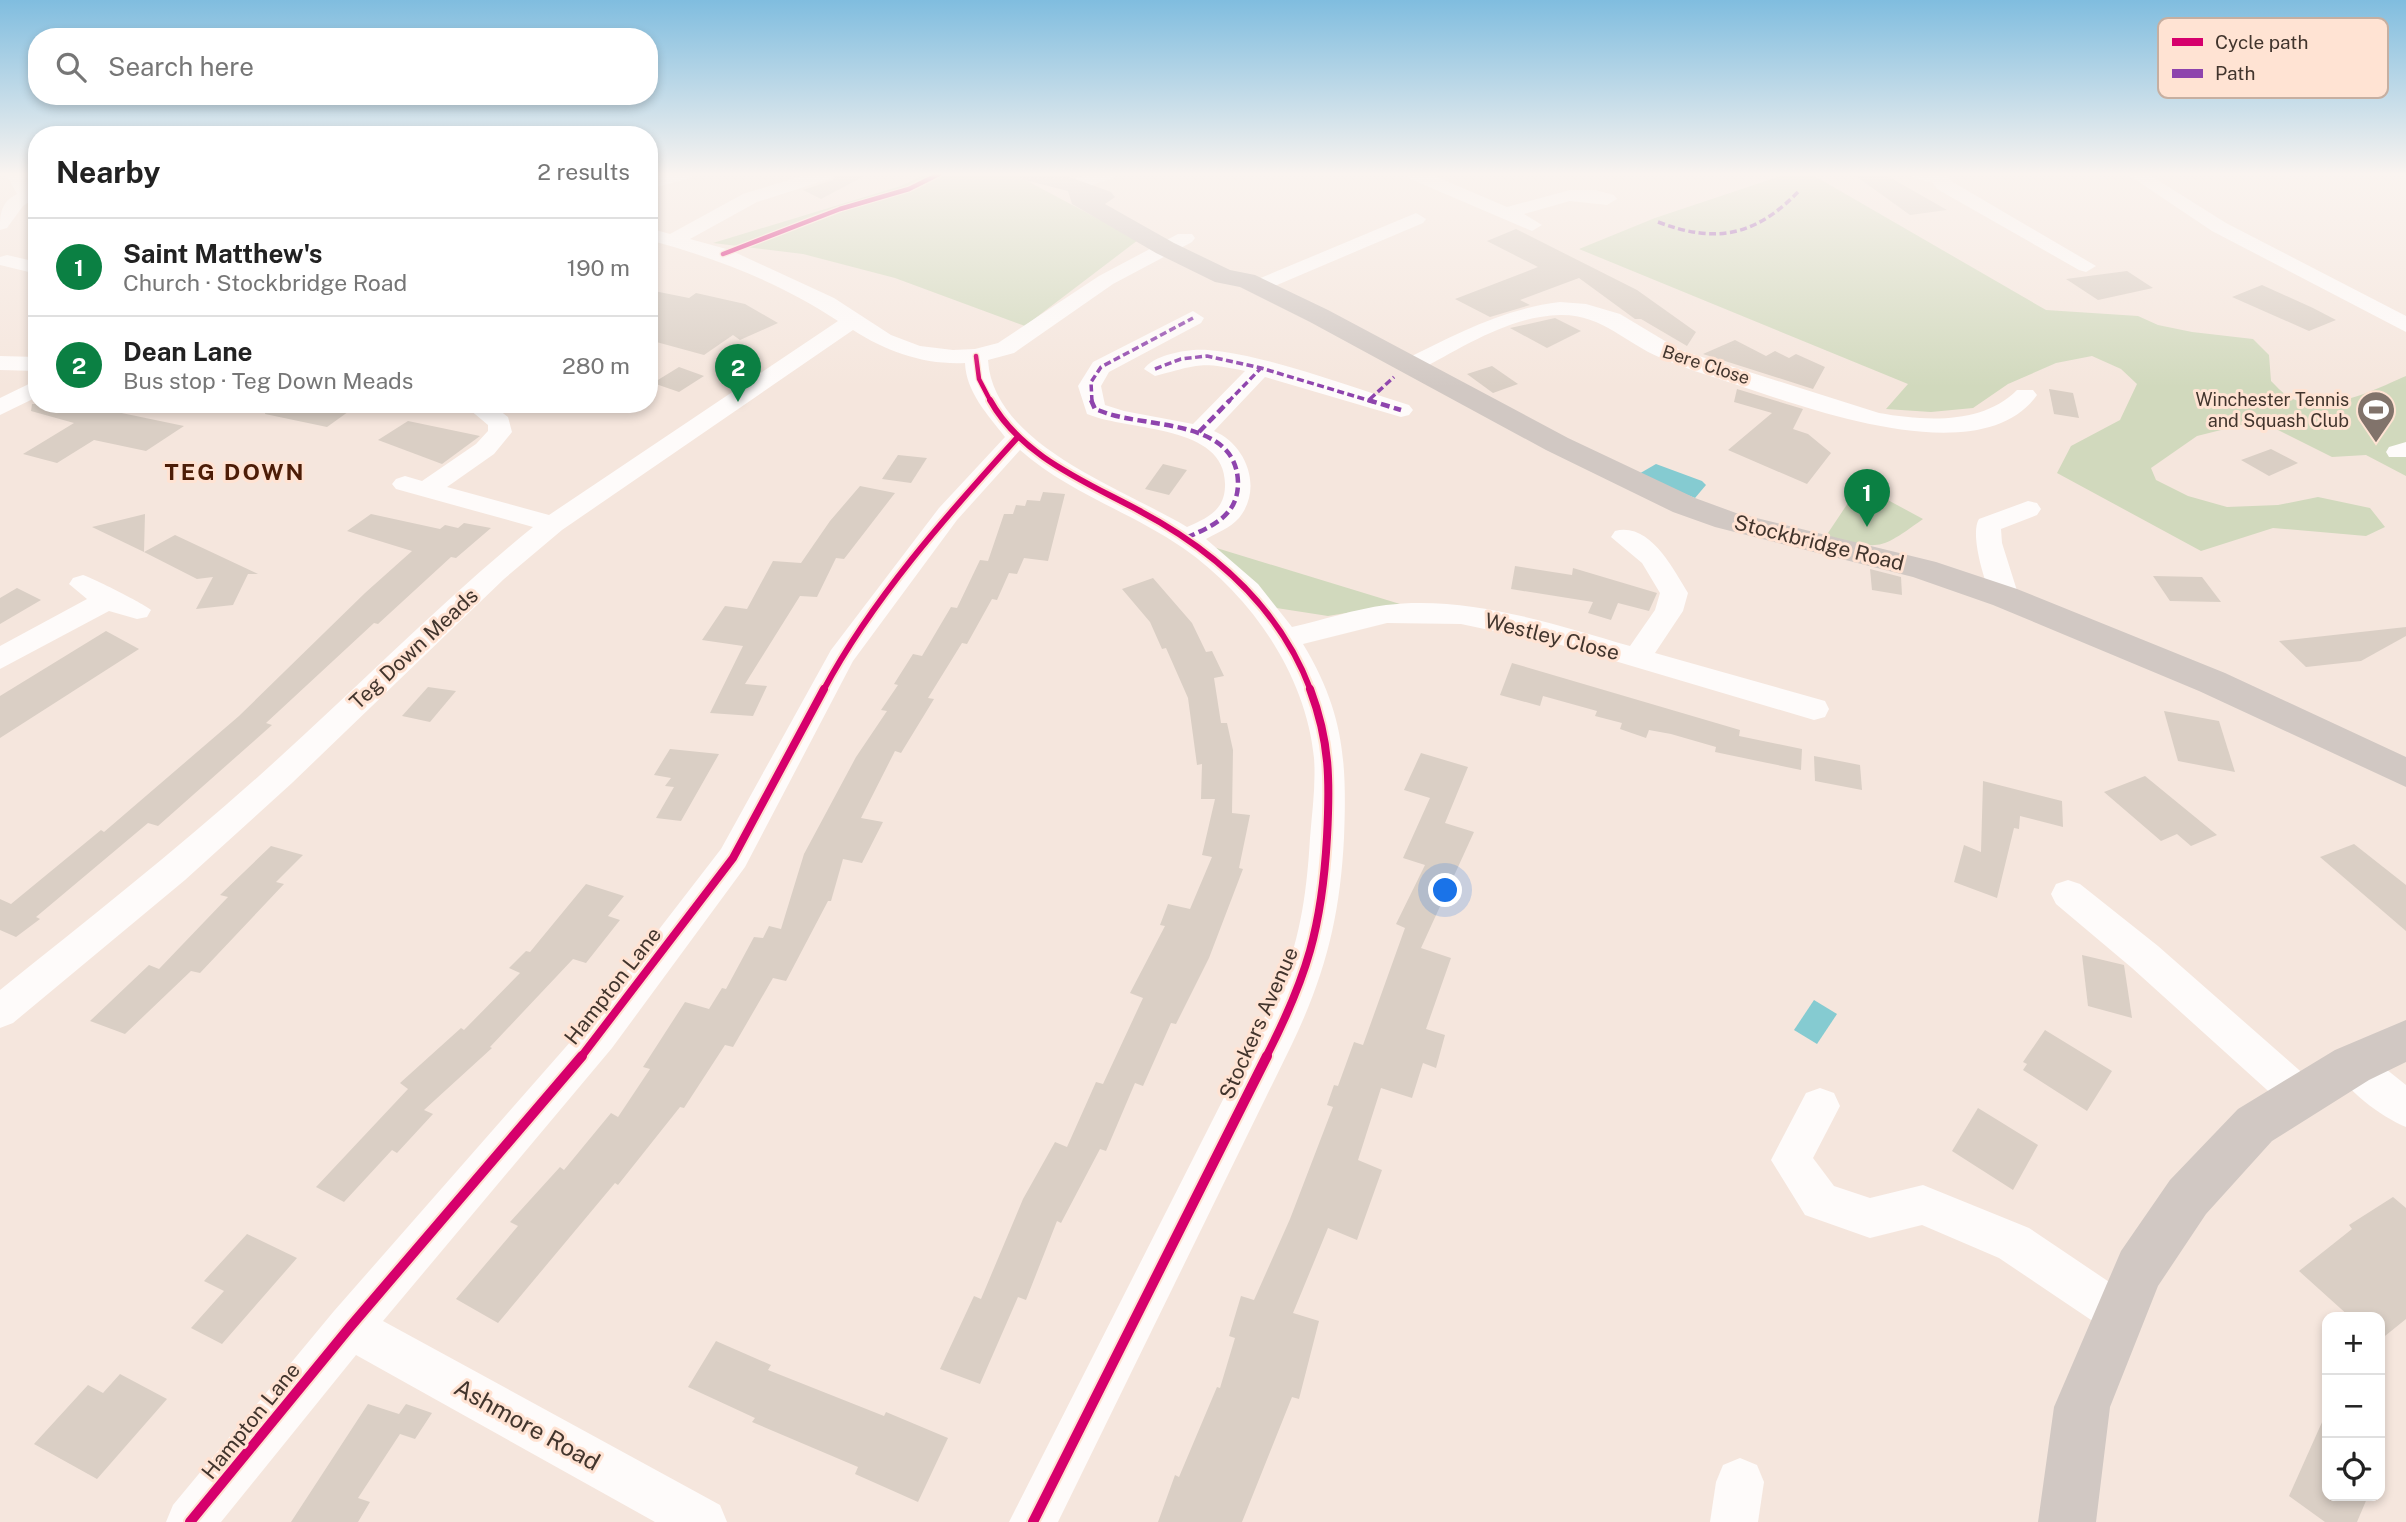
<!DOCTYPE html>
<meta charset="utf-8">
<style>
body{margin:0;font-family:"Public Sans",sans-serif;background:#f2f2f2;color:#222}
.controls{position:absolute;right:21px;bottom:21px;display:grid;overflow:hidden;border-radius:14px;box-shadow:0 4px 10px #0003}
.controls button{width:63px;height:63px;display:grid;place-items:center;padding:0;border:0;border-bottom:2px solid #e0e0e0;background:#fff;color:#222;font:35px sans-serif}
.you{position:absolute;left:1446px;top:891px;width:24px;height:24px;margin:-18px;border:5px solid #fff;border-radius:50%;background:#1a73e8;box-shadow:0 0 0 10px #1a73e833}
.badge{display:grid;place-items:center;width:46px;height:46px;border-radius:50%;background:#0b8043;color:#fff;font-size:23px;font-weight:700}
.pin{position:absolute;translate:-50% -58px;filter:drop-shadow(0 2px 4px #0008)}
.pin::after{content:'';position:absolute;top:37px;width:24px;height:21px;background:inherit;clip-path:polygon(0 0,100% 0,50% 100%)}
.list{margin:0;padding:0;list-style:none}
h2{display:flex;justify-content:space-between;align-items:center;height:91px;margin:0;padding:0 28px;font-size:30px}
h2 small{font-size:23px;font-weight:400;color:#767676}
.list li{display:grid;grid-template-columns:46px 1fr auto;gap:21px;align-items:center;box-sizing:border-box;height:98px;padding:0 28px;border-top:2px solid #e0e0e0}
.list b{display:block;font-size:26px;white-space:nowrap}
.list p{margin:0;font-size:23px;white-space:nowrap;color:#767676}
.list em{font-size:23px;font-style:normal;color:#767676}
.icon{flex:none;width:38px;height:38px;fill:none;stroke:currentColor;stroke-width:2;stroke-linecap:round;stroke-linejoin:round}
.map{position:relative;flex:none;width:2406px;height:1522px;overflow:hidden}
.search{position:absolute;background:#fff;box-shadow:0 4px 10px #0003;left:28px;top:28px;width:630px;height:77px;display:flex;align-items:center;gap:18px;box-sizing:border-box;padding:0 24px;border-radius:28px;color:#767676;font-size:26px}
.panel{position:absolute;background:#fff;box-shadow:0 4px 10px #0003;left:28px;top:126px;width:630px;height:287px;border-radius:28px}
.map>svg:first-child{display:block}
</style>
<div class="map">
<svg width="2406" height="1522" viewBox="0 0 2406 1522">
<rect width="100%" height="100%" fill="#f5e6dd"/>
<!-- green -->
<g fill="#d1d9bd">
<polygon points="926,174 1014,174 1138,240 1025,326 895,278 803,254 713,243 901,186"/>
<path d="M1787,174H1811L2046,310L2138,316L2158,325L2192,332L2253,339L2269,355L2271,381C2277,387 2285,396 2293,399C2327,414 2374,390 2406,376V476L2366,455L2332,457L2268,425H2241L2197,436L2151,468L2156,480L2188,496L2227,507L2278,505L2318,497L2370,508L2385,527L2366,536L2273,528L2201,551L2057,473L2071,446L2120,420L2137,384L2121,369L2092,356L2056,363L2008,384L1973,408L1931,412L1886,409L1908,384L1579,249L1655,218Z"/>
<path d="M1860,485L1923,519C1877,552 1881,549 1826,536Z"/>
<polygon points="1210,546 1400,604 1328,616 1270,607"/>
</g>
<!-- water -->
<g fill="#85cbd1">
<polygon points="1656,464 1702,481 1706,485 1695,498 1637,475"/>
<polygon points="1814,1000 1837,1014 1817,1044 1794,1030"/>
</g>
<!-- building -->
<g fill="#dacfc5">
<polygon points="837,174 868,174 821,199 803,190 833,180"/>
<polygon points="1853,174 1884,174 1947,210 1910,215"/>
<polygon points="1516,229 1637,290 1696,332 1687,346 1641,319 1635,319 1579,278 1520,300 1530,305 1490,317 1455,299 1538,267 1487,241"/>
<polygon points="2127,271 2153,288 2098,300 2066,279"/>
<polygon points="2262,285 2313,308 2336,320 2309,331 2232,297"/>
<polygon points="649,290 689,298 696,293 745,304 778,323 740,340 733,335 704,355 649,340"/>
<polygon points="1555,318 1581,331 1547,348 1510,328"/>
<polygon points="1735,340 1766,356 1775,351 1789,358 1796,354 1825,367 1813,389 1703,354"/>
<polygon points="1492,366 1518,384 1493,393 1467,374"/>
<polygon points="679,367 704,376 679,392 653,383"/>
<polygon points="1737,389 1803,409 1793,429 1808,434 1831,453 1807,484 1728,450 1772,413 1734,402"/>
<polygon points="2049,389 2073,393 2079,418 2054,414"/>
<polygon points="32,404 124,404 112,411 184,426 146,451 94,440 57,463 23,454 74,423 31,411"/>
<polygon points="266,404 359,404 327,427 265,414"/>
<polygon points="408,421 480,436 442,464 378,440"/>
<polygon points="2271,449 2298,463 2269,476 2241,460"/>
<polygon points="898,455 927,458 911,483 882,479"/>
<polygon points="1163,464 1187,470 1169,495 1145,489"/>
<polygon points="860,486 895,493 844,559 836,558 817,597 800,596 745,684 767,686 753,716 710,713 743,646 702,640 725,606 747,609 773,561 801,563 830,521"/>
<polygon points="1043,492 1065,494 1048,561 1024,558 1017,574 1009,573 997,600 992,599 967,644 962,643 928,698 934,699 901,753 895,751 861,818 883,822 862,863 843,859 831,901 828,901 786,981 773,978 733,1047 725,1045 684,1108 680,1107 618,1185 615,1183 498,1323 456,1299 518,1226 510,1222 560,1167 564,1170 611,1113 618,1117 650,1069 643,1067 685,1002 709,1009 722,988 726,989 754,937 763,938 769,926 781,929 804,854 856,757 887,711 881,710 898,685 894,684 913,654 922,656 951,607 957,608 980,560 988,561 1004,514 1013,514 1016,505 1025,506 1027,500 1040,501"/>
<polygon points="145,514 144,552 92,527"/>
<polygon points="371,514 440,529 445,525 458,528 464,523 491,528 456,558 451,557 378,624 374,623 266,723 272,725 158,826 148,823 36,917 40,919 16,937 0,930 0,899 11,904 101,830 104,832 239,716 365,593 412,551 347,531"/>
<polygon points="175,535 258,574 248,574 233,605 196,609 213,577 197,579 144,552"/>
<polygon points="1515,566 1572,575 1573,568 1657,593 1649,611 1618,603 1611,620 1588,613 1593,602 1511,589"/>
<polygon points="1870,569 1901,577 1902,595 1872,590"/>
<polygon points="2153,576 2202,577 2221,602 2170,601"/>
<polygon points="1153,578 1192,623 1206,652 1212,651 1224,676 1214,678 1221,723 1227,723 1233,750 1232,813 1250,815 1239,868 1243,869 1209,958 1176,1024 1171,1023 1143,1086 1135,1083 1106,1151 1100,1149 1061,1223 1057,1221 1026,1300 1018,1297 980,1384 940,1369 974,1296 981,1299 1023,1199 1055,1142 1067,1147 1096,1082 1103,1084 1143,998 1130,993 1165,926 1160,925 1168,904 1190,909 1212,857 1202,855 1215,799 1201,799 1202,764 1197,765 1188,698 1166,648 1162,649 1150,622 1122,589"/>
<polygon points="17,588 41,600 0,624 0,598"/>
<polygon points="2406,627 2406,636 2361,661 2306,667 2279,641"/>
<polygon points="106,631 139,649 0,738 0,696"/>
<polygon points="1512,663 1740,730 1739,736 1802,749 1801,770 1715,752 1716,747 1671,734 1649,730 1646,738 1620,729 1622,723 1595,716 1597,711 1543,696 1540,706 1500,695"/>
<polygon points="428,687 456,691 430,722 402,716"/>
<polygon points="2164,711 2219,721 2235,772 2178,761"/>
<polygon points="670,749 719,754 681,821 656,818 674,787 665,786 671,778 654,775"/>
<polygon points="1421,753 1468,767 1445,823 1474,832 1421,948 1451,958 1426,1029 1445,1035 1436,1068 1423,1063 1412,1098 1381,1088 1358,1160 1382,1170 1357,1240 1328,1228 1293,1313 1319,1321 1299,1399 1292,1397 1242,1522 1158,1522 1175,1475 1179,1477 1217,1387 1220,1388 1235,1338 1229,1336 1241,1296 1254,1300 1290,1219 1333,1107 1327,1105 1334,1085 1338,1086 1354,1042 1363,1045 1405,928 1396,924 1425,865 1403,858 1430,798 1404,790"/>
<polygon points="1814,756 1860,765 1862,790 1815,781"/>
<polygon points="2145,776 2217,835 2191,846 2177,834 2161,841 2104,792"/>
<polygon points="1983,781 2062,801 2063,827 2020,816 2019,829 2014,828 1997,898 1954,882 1964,845 1981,852"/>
<polygon points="2354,844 2406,885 2406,931 2320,857"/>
<polygon points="271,846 303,855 276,882 284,884 200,973 191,971 125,1034 90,1021 149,965 159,969 228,897 220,895"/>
<polygon points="586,884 624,896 608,916 620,920 586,963 573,959 490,1047 492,1048 424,1110 433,1114 397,1153 392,1150 344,1202 316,1187 408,1089 400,1083 461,1028 464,1030 520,973 509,968 526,951 530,952"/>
<polygon points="2082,955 2124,965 2132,1018 2088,1006"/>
<polygon points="2045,1030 2112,1071 2087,1111 2023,1070 2027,1064 2023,1062"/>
<polygon points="1978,1108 2038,1145 2013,1190 1952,1151"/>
<polygon points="2393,1197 2406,1208 2406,1319 2380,1340 2380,1317 2350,1317 2299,1271 2352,1229 2349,1225"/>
<polygon points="247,1234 297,1258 222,1344 191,1328 224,1291 204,1281"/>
<polygon points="716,1341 771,1365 768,1370 884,1416 886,1412 948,1438 918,1502 855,1474 858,1467 752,1422 755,1418 688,1387"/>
<polygon points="120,1374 167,1399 97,1479 34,1444 88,1385 103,1393"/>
<polygon points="368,1404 399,1414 406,1404 432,1413 415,1439 400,1434 358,1498 370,1502 358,1522 291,1522"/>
<polygon points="2327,1411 2327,1496 2368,1496 2357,1522 2325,1522 2289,1496"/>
</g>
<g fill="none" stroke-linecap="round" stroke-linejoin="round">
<!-- minor -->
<g fill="#fefbfa" fill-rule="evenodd">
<path d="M6,174H28L25,178L37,197L23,206L7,228L0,230C0,213 1,202 17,194Z"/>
<polygon points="664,174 693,174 691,178 649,189 649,177"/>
<path d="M808,174H834L832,178L757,202L690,239L730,250L834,298L891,335L920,346L953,350L975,349L998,343L1099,276L1178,234H1192L1195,238L1192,242L1113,284L1014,353L988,360C993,446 1125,489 1187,527C1207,518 1224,511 1225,487C1228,424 1131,432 1087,414L1078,386L1093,362L1193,311L1204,318L1201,323L1109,372L1101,386L1105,405L1124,411L1193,424L1245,371C1198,361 1199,365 1155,376L1144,369C1154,354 1191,348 1208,350C1268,355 1350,387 1409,405L1413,410L1409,415L1401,417L1265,377L1214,431C1247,445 1263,489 1239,518C1230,528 1217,533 1206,539L1258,584L1292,627C1323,620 1355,609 1386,605C1467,595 1554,624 1630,646L1655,610L1660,593L1642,563L1611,537L1615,531C1650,522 1673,569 1688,593L1683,611L1655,653L1825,701L1829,709L1825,717L1814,720L1561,645L1461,624L1387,623L1303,644C1344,712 1347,761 1344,838C1340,916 1326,973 1292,1044L1058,1522H1009L1282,983C1301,935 1307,889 1310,838C1312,812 1316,785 1314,758C1306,675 1251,595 1183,548C1131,512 1067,492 1020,450L957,520L853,661L745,867L612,1048L383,1321L720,1505L727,1522H655L356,1355L221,1522H166L173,1505L334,1311L586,1024L721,849L831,650L939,508L1005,437C988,415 966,392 965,363C925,365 887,352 853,330L562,530L504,579L292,783L185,880L13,1023L0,1028V990C91,917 183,845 270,766C358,687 441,602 533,527L396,489L392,484L396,479L405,476L422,481L476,444L488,431V425L463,404H491L508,417L512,432L494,454L447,487L549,515L838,321C781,283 716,258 649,240V228L670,234L743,194Z"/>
<polygon points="1090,174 1116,174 1114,178 1073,191 1064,185 1066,181"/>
<polygon points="1406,174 1430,174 1507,207 1570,190 1595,190 1614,195 1617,199 1607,205 1570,201 1524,214 1542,225 1532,231 1408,178"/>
<polygon points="1911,174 1947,175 1951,181 2096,266 2086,272 2079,270 1937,189 1933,183 1913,178"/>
<polygon points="2127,174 2148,174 2226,223 2406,316 2406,332 2212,231"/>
<polygon points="1416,213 1426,219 1423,223 1265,290 1258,292 1247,286 1251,282"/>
<polygon points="7,255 37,262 37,274 0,265 0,257"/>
<path d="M1560,302L1586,304L1620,314L1680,350L1879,413C1925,421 1982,425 2017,390H2033L2037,395C1983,472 1816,411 1746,388C1718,378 1688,370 1661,358C1625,343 1602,314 1560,315C1510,316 1461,348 1418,371L1410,373L1399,366L1402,361C1454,335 1502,309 1560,302Z"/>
<polygon points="0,356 37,357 37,371 0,370"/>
<polygon points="37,380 37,397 0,415 0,398"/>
<polygon points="2406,442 2406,457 2389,457 2386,452 2389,447"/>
<path d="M2028,501L2037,503L2041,509L2037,515L2001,529L2002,543L2019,597L2015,603L2005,606L1995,603C1986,589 1969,534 1979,519Z"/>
<path d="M83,575C91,577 148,606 151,610L147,617L137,619L109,611L0,669V646L87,599L69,584L73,578Z"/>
<polygon points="2068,880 2080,884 2158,946 2315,1084 2320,1096 2315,1108 2301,1114 2287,1108 2132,968 2056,904 2051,894 2056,884"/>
<path d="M2352,1048L2366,1053L2406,1085V1127C2381,1117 2344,1089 2333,1065L2338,1053Z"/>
<polygon points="1820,1088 1834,1093 1840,1106 1813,1158 1834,1186 1870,1198 1923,1185 2029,1228 2133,1298 2140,1313 2133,1328 2118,1335 2103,1328 1999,1258 1922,1225 1870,1238 1805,1215 1771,1160 1806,1093"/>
<polygon points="1740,1458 1757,1465 1764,1482 1758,1522 1710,1522 1716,1482 1723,1465"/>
</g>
<!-- major -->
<g fill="#d1c8c3" fill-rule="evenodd">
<polygon points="1018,174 1064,175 1111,192 1115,197 1105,204 1174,243 1230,270 1255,275 1328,310 1568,438 1695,498 1736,513 1936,562 2017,589 2225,673 2406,757 2406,787 2199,691 1993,605 1913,577 1715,527 1673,512 1546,450 1310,322 1240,287 1215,282 1156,253 1072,204 1068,191 1021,179"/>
<polygon points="2406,1020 2406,1062 2369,1080 2272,1141 2206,1214 2158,1286 2110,1407 2096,1522 2038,1522 2054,1407 2121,1251 2170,1180 2238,1109 2335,1050"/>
</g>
<!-- quiet-far1 -->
<g stroke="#8e44ad" stroke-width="3.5" stroke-dasharray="7 3.5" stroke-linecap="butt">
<path d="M1658,222C1716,244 1755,236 1798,192"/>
<polyline points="1155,369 1181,359 1207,356 1261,368 1374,402"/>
<polyline points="1370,399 1394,377"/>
<polyline points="1092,402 1091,382 1101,367 1193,318"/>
<polyline points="1228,402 1261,368"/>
</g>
<!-- quiet -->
<g stroke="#8e44ad" stroke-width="4.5" stroke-dasharray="9 4.5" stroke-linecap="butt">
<path d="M1091,400L1095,409L1106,413C1149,428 1237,419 1238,483C1238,516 1212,526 1186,538"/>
<polyline points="1368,400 1401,410"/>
<polyline points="1199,432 1230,400"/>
</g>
<defs>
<g id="cycleway-far3">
<polyline points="723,254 840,209 909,189 939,174"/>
<polyline points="976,356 979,379 991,402"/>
</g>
<g id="cycleway-far2">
<path d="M990,400C1021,456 1084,481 1138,510C1214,550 1280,608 1311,691"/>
<path d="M823,691C872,599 947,515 1017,438"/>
</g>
<g id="cycleway-far1">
<polyline points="581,1057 733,858 824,689"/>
<path d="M1266,1057C1307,977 1322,927 1327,837C1330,781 1330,742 1310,689"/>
</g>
<g id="cycleway">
<polyline points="190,1522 350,1327 582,1056"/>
<polyline points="1033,1522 1267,1056"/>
</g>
</defs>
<!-- cycleway-far3 casing -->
<use href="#cycleway-far3" stroke="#ffe3d3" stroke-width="7"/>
<!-- cycleway-far2 casing -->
<use href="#cycleway-far2" stroke="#ffe3d3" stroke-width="10"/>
<!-- cycleway-far1 casing -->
<use href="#cycleway-far1" stroke="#ffe3d3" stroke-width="12"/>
<!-- cycleway casing -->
<use href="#cycleway" stroke="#ffe3d3" stroke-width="14"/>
<!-- cycleway-far3 -->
<use href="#cycleway-far3" stroke="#d6006c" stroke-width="4.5"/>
<!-- cycleway-far2 -->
<use href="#cycleway-far2" stroke="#d6006c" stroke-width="6"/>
<!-- cycleway-far1 -->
<use href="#cycleway-far1" stroke="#d6006c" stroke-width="8"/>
<!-- cycleway -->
<use href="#cycleway" stroke="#d6006c" stroke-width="10"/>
</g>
<!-- sky -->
<linearGradient id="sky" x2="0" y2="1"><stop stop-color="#80bddf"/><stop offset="0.45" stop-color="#faf4f0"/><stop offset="1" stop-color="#faf4f0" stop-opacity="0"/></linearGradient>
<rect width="2406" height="387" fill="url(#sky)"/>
<!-- icons -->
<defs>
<symbol id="stadium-pin" viewBox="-11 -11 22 30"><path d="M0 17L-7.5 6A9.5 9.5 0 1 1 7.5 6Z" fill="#81736b" stroke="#ffe3d3"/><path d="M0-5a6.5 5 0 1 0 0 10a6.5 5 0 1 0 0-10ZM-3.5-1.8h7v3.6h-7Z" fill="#fff"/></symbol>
</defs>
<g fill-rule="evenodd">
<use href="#stadium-pin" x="2354" y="388" width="44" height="60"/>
</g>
<g text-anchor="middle" stroke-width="6" stroke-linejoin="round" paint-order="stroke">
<!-- far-street labels -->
<g font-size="18" fill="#42352d" stroke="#ffe3d3">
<text transform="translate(1706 365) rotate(18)" y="6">Bere Close</text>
</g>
<!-- far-poi labels -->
<g font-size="18" fill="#42352d" stroke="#ffe3d3" text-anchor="end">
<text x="2349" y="406">Winchester Tennis<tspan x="2349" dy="21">and Squash Club</tspan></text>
</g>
<!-- street labels -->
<g font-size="21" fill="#42352d" stroke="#ffe3d3">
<text transform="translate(1819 543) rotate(14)" y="7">Stockbridge Road</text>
<text transform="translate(1552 637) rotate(14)" y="7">Westley Close</text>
<text transform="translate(414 649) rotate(-43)" y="7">Teg Down Meads</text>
<text transform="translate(613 986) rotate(-52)" y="7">Hampton Lane</text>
<text transform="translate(1259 1023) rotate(-66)" y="7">Stockers Avenue</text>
<text transform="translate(251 1421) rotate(-51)" y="7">Hampton Lane</text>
</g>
<!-- far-district labels -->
<g font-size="23" font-weight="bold" letter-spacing="2" fill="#4d1d07" stroke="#ffe3d3">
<text x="235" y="480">TEG DOWN</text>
</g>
<!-- near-street labels -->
<g font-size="24" fill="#42352d" stroke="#ffe3d3">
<text transform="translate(527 1425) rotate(29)" y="8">Ashmore Road</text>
</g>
</g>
<!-- legend -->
<rect x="2158" y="18" width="230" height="80" rx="10" fill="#ffe3d3" stroke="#c6afa1" stroke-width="2"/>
<rect x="2172" y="38" width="31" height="8" fill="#d6006c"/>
<rect x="2172" y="69" width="31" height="9" fill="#8e44ad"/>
<g font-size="19" fill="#42352d">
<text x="2215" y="49">Cycle path</text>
<text x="2215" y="80">Path</text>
</g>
</svg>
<div class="controls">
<button>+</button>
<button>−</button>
<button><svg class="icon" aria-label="locate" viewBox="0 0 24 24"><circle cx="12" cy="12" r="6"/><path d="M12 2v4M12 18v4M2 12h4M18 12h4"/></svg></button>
</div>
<div class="you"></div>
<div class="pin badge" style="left:1867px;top:527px">1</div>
<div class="pin badge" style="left:738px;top:402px">2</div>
<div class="search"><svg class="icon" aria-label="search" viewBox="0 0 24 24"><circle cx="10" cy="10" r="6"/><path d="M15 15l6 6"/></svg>Search here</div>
<section class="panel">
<h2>Nearby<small>2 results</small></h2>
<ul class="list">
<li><span class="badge">1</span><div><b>Saint Matthew's</b><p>Church · Stockbridge Road</p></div><em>190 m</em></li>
<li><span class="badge">2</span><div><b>Dean Lane</b><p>Bus stop · Teg Down Meads</p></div><em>280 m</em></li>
</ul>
</section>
</div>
